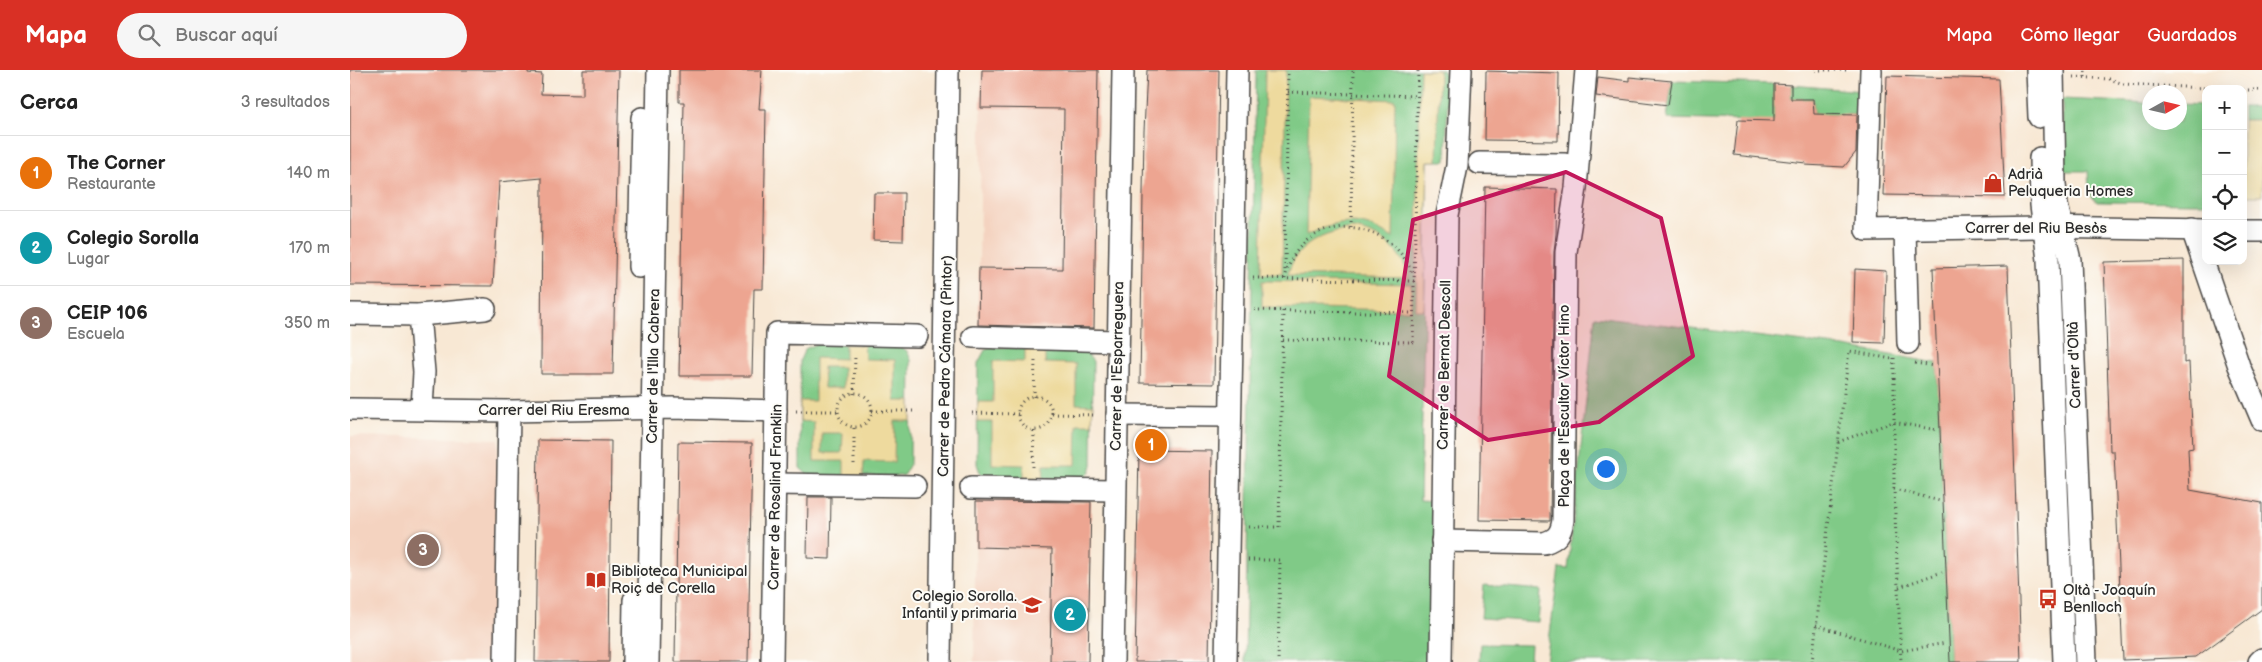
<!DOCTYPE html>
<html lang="es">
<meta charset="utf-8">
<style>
body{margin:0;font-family:"Balsamiq Sans",sans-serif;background:#f6f6f6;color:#222}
.controls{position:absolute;right:15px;top:15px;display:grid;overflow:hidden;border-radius:10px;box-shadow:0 5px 20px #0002}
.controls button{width:45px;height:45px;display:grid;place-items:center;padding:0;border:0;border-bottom:1px solid #e0e0e0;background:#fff;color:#222;font:25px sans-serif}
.compass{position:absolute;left:1792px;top:15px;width:45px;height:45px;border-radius:50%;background:#fff;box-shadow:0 5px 20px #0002;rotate:82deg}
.you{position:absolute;left:1255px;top:398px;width:18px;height:18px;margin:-12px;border:4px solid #fff;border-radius:50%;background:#1a73e8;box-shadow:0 0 0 8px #1a73e833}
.badge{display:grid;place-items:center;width:32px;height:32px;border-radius:50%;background:#d93025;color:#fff;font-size:16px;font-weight:700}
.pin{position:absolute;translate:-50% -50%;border:2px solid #fff;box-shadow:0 1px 5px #0006}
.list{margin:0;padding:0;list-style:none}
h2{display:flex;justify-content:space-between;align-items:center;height:65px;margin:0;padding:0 20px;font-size:21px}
h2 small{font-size:16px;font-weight:400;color:#767676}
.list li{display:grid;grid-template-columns:32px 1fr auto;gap:15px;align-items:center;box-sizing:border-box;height:75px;padding:0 20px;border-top:1px solid #e0e0e0}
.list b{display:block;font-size:19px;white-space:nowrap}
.list p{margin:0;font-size:16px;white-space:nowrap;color:#767676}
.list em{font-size:16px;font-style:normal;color:#767676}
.icon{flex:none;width:28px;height:28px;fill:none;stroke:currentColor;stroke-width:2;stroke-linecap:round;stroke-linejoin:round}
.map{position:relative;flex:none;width:1912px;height:592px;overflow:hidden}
header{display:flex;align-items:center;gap:30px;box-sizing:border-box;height:70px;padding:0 25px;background:#d93025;color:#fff}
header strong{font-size:24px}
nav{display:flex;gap:28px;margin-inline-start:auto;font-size:18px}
.search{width:350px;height:45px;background:#f6f6f6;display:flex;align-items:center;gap:12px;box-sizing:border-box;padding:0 18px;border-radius:28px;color:#767676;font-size:19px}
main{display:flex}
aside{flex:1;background:#fff}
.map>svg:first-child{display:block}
</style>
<header>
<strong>Mapa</strong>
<div class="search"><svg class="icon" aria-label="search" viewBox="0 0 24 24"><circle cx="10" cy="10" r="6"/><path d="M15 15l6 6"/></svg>Buscar aquí</div>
<nav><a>Mapa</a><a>Cómo llegar</a><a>Guardados</a></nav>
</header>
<main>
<aside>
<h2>Cerca<small>3 resultados</small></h2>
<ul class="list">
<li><span class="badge" style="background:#e8710a">1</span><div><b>The Corner</b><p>Restaurante</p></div><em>140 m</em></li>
<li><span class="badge" style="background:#0f9aa8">2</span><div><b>Colegio Sorolla</b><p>Lugar</p></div><em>170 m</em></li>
<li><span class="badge" style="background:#8d6e63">3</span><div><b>CEIP 106</b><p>Escuela</p></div><em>350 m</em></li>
</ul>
</aside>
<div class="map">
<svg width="1912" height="592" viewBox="0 0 1912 592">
<rect width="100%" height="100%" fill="#fdfcf7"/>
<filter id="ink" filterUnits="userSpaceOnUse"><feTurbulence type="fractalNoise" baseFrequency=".02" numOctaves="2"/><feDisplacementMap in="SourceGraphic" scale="10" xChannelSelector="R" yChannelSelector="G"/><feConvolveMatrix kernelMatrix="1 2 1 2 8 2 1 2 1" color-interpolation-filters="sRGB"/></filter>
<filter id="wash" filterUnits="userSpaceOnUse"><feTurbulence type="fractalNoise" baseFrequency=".0096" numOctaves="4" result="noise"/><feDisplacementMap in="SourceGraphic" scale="20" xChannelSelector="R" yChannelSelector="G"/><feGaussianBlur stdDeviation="1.12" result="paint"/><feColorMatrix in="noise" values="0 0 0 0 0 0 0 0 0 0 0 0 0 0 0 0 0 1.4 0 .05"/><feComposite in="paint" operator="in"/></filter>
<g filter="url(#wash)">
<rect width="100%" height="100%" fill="#f8e8d4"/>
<!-- built -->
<g fill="#f4d3c0">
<polygon points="632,0 748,0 744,262 628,260"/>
<polygon points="0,366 148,369 143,592 0,592"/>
<polygon points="626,427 741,429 738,592 624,592"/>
</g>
<!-- green -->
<g fill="#80ca87" stroke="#567a59">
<polygon points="906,0 1092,0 1098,9 1096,91 1078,91 1070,430 1086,431 1084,592 895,592"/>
<polygon points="1322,11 1424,14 1424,51 1453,51 1452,69 1408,51 1317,49"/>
<polygon points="1441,15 1512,21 1508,45 1464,44 1463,29 1441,29"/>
<path d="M1712,29L1799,33L1800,52H1830V34L1856,35V133L1747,132C1737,124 1739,113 1738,101H1714Z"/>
<rect x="1893" y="37" width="19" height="13"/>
<polygon points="1245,246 1494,277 1587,293 1600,592 1196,592 1209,498 1218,499"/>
<polygon points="466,274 548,275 557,281 561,290 560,394 553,406 459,406 450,398 450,290 455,279"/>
<polygon points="643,277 733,280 743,291 742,396 739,403 733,409 637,409 631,405 627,394 628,293 635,280"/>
<polygon points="1134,515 1191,520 1188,552 1131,548"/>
<polygon points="1130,574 1181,575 1180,592 1129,592"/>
</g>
<!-- sand -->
<g fill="#eeda9e" stroke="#8c8264" fill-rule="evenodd">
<polygon points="915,0 936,0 932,204 911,204"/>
<polygon points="1070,0 1089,0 1087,91 1078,91 1074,240 1066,240"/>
<path d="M959,26L1045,30L1043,168C1010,147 991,150 956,165Z"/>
<rect x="1893" y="50" width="19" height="76"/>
<path d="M1003,159C1030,163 1053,181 1059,208L938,205C945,174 974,163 1003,159Z"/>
<polygon points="912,211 1061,214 1061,240 912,237"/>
<path d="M495,274L514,275L515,289L545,290V331H561V351H545L544,392L514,391L513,408H494V391H464V352L450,351V331H465V288L495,289ZM473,297H493V318H474ZM472,363H493L492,383H472Z"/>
<polygon points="675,277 695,277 695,293 726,294 726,334 743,335 742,354 727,354 726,395 694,395 693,411 674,411 674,395 642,394 642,352 627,352 628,332 643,332 643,291 675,292"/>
</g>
<g id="blocks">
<!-- building -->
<g fill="#eda591">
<polygon points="0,0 178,0 178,3 192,4 191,24 233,25 233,0 269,0 263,304 191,304 192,108 149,112 143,216 0,215"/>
<polygon points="329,0 412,0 409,39 416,39 413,219 404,219 402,306 329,306 334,32 329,32"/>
<polygon points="632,0 748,0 744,258 628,255 629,198 712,199 714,39 631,38"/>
<polygon points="797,0 869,0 864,314 790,313 794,61"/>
<polygon points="1136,1 1209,3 1208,71 1135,70"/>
<polygon points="1537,6 1649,9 1655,127 1533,125"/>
<polygon points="1248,7 1279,11 1279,7 1322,11 1318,35 1246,26"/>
<polygon points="1424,14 1441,15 1441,29 1463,29 1464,44 1507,45 1506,82 1494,97 1455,95 1456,93 1384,85 1388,50 1424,51"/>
<polygon points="1135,117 1207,119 1206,164 1204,182 1200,451 1129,450"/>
<polygon points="524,123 554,123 553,171 523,170"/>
<polygon points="1834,190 1834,293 1839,292 1843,378 1838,379 1840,420 1912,433 1912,539 1846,587 1773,590 1764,381 1760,381 1754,192"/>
<polygon points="1658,196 1671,592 1600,592 1583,198"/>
<polygon points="1505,199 1536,201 1534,273 1503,272"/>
<polygon points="188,370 261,371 259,592 185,592"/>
<polygon points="328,372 402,373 398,592 325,592"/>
<polygon points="789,380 862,381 859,592 785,592"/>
<polygon points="458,427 481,427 480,489 457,488"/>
<polygon points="626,431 741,432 738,592 700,592 702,479 626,477"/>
</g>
</g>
</g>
<g filter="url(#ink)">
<use href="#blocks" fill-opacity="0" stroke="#4a4744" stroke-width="1"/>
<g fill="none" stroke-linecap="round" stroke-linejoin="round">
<defs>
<g id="street">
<polyline points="1521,0 1516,160 1694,157 1856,160"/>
<polyline points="1687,0 1689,47"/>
<polyline points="1703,0 1705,114 1707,135 1720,190 1736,592"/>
<polyline points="1690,88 1691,135 1698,190 1714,592"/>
<polyline points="1129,93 1215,94"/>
<polyline points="1555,159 1558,273"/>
<polyline points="1842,159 1889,296 1912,350"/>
<polyline points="1893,161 1912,161"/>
<polyline points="289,197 292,48"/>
<polyline points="0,244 69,245 74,302 72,339"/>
<polyline points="69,245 135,239"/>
<polyline points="623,267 767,271"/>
<polyline points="0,339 159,341 322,338 426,341"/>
<polyline points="767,345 880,346"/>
<polyline points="425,414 565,416"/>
<polyline points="621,418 765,420"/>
<path d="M1092,471L1194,473C1207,469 1211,464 1213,450L1216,182L1226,118L1236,0"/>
<polyline points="155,592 159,341"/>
<polyline points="283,592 284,530"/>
<polyline points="298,592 308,0"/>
<polyline points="422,592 427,263 567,266"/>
<polyline points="590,592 598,0"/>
<polyline points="763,592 773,0"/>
<polyline points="876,592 887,0"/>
<polyline points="1091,592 1097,145 1107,96 1111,0"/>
<polyline points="1909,592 1912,589"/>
</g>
</defs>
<!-- street casing -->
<use href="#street" stroke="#4a4744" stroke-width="24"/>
<!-- path -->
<g stroke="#4a4744" stroke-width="3" stroke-dasharray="1 4" stroke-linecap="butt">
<polyline points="1465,0 1498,0"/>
<polyline points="1724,7 1760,9 1773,14 1875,19"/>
<polyline points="1735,7 1735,0"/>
<polyline points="1893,20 1912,20"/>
<polyline points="938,22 1067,26"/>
<polyline points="1001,157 1003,0"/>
<polyline points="935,200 938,0"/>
<polyline points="903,208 1064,211"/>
<path d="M935,209C945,155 1005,142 1044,176C1052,184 1060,194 1062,205"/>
<polyline points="904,240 1063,243"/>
<polyline points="933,270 1063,272 1068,0"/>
<polyline points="1544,288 1544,419 1551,592"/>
<polyline points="1565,293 1584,296"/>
<circle cx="505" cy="340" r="17"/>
<polyline points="504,324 505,285"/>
<circle cx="685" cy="343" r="17"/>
<polyline points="684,327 685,290"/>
<polyline points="446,341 488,341"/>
<polyline points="522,341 566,341"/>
<polyline points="622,343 668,344"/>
<polyline points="702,344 747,345"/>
<polyline points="1488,372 1543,352 1587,360"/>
<polyline points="504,394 504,357"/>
<polyline points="683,397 684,360"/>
<polyline points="1544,419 1590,431"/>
<polyline points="899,457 929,457 933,241"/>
<polyline points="898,490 930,490 928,592"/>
<polyline points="1549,517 1592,502"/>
<polyline points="1466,555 1551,581 1596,573"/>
<polyline points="1462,592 1499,281 1542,289"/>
</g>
<!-- street -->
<use href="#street" stroke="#fff" stroke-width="21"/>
</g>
</g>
<!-- marked area -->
<path fill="#c2185b" fill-opacity="0.2" stroke="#c2185b" stroke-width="4" stroke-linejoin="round" d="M1216,102L1311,148L1343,286L1249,352L1138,370L1039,306L1063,150Z"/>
<!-- icons -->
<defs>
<symbol id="shop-bare" viewBox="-9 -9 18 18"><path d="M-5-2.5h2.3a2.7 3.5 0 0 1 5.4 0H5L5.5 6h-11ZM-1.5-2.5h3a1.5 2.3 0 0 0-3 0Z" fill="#c8321e" stroke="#fdfcf7" stroke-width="2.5" paint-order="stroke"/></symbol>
<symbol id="library-bare" viewBox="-9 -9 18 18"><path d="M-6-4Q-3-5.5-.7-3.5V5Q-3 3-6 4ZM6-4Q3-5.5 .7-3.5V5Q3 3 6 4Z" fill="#c8321e" stroke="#fdfcf7" stroke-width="2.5" paint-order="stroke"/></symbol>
<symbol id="bus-bare" viewBox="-9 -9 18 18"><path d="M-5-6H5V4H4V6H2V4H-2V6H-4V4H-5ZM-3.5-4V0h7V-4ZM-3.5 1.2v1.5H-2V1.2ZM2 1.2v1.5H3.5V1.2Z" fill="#c8321e" stroke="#fdfcf7" stroke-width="2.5" paint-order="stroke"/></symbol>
<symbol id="school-bare" viewBox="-9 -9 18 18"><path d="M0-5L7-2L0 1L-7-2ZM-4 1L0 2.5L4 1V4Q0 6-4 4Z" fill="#c8321e" stroke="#fdfcf7" stroke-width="2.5" paint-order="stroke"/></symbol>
</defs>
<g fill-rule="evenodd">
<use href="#shop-bare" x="1629" y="99" width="28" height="28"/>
<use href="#library-bare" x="232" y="496" width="28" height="28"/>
<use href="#bus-bare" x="1684" y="515" width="28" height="28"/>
<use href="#school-bare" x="668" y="521" width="28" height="28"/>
</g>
<g text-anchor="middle" stroke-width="4" stroke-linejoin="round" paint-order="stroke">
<!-- poi labels -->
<g font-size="15" fill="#2b2b2b" stroke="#fdfcf7" text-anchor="start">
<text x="1658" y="109">Adrià<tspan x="1658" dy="17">Peluqueria Homes</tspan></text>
<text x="261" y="506">Biblioteca Municipal<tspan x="261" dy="17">Roiç de Corella</tspan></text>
<text x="1713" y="525">Oltà - Joaquín<tspan x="1713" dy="17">Benlloch</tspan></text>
<text x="667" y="531" text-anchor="end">Colegio Sorolla.<tspan x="667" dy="17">Infantil y primaria</tspan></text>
</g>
<!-- street labels -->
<g font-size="15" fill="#2b2b2b" stroke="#fdfcf7">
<text x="1686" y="163">Carrer del Riu Besòs</text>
<text transform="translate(1094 295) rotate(-89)" y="5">Carrer de Bernat Descoll</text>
<text transform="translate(1724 295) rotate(-92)" y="5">Carrer d'Oltà</text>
<text transform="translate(303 296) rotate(-89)" y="5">Carrer de l'Illa Cabrera</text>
<text transform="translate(595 296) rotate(-89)" y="5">Carrer de Pedro Cámara (Pintor)</text>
<text transform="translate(767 296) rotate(-89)" y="5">Carrer de l'Esparreguera</text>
<text transform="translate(1214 336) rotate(-90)" y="5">Plaça de l'Escultor Víctor Hino</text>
<text x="204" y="345">Carrer del Riu Eresma</text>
<text transform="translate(425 427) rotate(-89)" y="5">Carrer de Rosalind Franklin</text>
</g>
</g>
</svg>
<div class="controls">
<button>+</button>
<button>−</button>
<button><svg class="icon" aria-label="locate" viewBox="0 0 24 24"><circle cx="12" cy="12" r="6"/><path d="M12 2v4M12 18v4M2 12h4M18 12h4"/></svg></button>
<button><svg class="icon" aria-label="layers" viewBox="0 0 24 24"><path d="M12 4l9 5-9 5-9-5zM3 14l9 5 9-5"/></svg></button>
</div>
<svg class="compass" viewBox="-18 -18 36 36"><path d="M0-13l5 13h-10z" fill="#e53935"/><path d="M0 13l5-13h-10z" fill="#767676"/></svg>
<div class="you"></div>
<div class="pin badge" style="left:801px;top:375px;background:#e8710a">1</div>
<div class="pin badge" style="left:720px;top:545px;background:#0f9aa8">2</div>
<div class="pin badge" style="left:73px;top:480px;background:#8d6e63">3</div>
</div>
</main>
